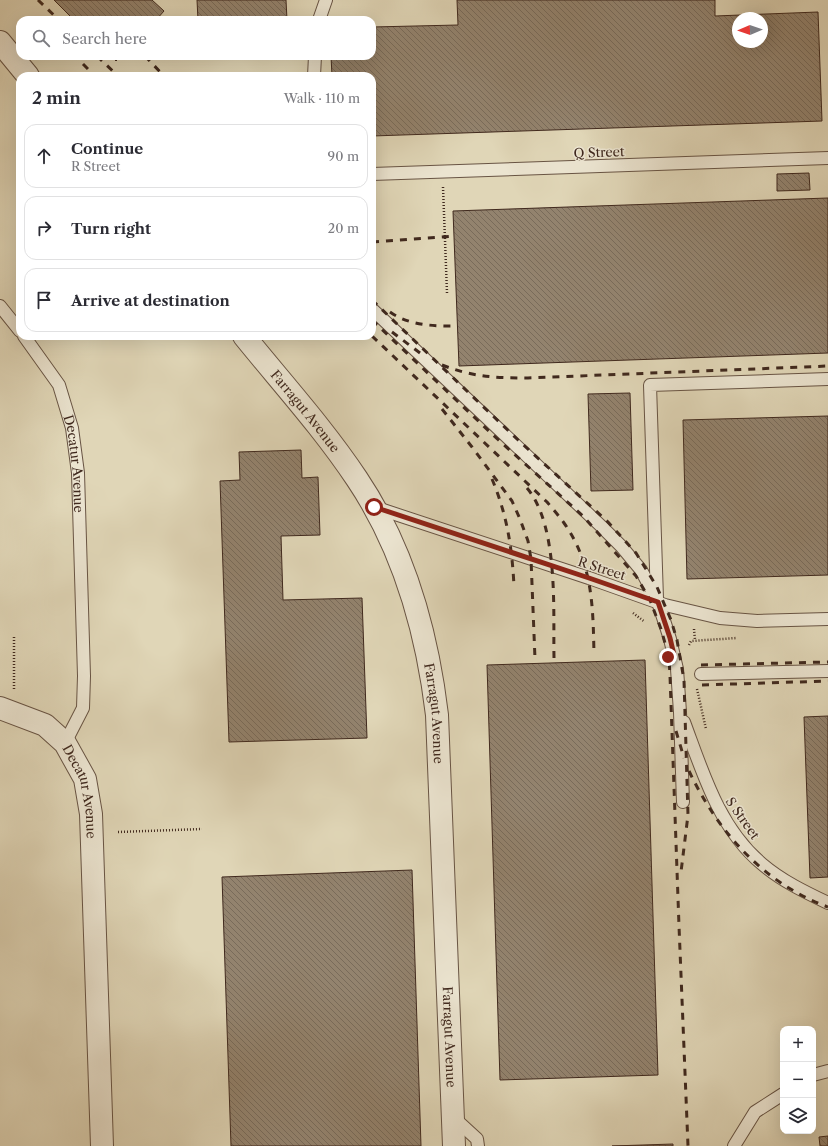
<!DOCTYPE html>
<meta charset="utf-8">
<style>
body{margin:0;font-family:"Libre Caslon Text",serif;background:#f7f7f7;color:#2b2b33}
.controls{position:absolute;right:12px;bottom:12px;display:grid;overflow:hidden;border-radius:8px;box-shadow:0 4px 16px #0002}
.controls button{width:36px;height:36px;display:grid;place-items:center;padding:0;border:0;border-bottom:1px solid #e1e1e2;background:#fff;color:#2b2b33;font:20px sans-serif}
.compass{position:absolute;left:732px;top:12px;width:36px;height:36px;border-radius:50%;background:#fff;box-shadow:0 4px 16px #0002;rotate:268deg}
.stop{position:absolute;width:12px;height:12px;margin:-9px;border:3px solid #8f2418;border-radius:50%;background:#fff}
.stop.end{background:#8f2418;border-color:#fff;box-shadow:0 1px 4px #0008}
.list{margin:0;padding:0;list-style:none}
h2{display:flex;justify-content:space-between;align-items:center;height:52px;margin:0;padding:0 16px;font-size:17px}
h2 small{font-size:13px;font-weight:400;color:#7c7c81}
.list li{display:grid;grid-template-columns:26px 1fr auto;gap:12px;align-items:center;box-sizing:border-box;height:64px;margin:0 8px 8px;padding:0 8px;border:1px solid #e1e1e2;border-radius:12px}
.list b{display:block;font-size:15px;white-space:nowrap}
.list p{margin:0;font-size:13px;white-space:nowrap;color:#7c7c81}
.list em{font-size:13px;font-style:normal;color:#7c7c81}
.icon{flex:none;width:22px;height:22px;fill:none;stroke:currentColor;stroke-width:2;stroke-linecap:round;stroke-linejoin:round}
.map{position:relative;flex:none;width:828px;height:1146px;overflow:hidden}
.search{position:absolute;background:#fff;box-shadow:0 4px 16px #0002;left:16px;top:16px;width:360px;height:44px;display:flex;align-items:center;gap:10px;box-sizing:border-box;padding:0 14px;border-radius:12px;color:#7c7c81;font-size:15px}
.panel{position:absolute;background:#fff;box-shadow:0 4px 16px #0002;left:16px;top:72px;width:360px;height:268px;border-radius:12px}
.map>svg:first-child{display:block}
</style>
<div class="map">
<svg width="828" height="1146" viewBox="0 0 828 1146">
<defs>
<pattern id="building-back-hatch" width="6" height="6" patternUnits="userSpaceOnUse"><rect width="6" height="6" fill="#93836e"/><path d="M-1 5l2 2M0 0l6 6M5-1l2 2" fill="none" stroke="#796b5a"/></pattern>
</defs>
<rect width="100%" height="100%" fill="#e0d6b7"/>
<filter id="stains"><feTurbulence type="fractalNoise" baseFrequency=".005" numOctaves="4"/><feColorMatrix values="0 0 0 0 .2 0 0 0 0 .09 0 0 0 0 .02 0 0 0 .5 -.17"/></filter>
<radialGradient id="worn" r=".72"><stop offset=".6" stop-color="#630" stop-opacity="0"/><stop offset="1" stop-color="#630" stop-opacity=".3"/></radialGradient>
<!-- building -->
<g fill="url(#building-back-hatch)" stroke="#40291e" fill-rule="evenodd">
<polygon points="54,0 152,0 164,11 156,20 74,20"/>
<polygon points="197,0 286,0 287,20 198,20"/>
<path d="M457,0H715V16L818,12L822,121L372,136V76H332L331,56H372V27L458,25ZM738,18H762V42H738Z"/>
<polygon points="111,56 121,56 116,61"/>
<polygon points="809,173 810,190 777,191 777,174"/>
<polygon points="828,198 828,353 459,366 453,211"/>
<polygon points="630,393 633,490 591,491 588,394"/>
<polygon points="828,416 828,575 687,579 683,420"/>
<polygon points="301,450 302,478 318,477 320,535 281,536 283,600 362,598 367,738 229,742 220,481 240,480 239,452"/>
<polygon points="645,660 658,1075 500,1080 487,665"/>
<polygon points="828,716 828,877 810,878 804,717"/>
<polygon points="412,870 421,1146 231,1146 222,877"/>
<polygon points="828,1136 828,1146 820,1146 819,1137"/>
<polygon points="673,1144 673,1146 612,1146"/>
</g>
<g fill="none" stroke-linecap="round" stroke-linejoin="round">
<defs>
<g id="service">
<polyline points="319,20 326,0"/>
<polyline points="314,76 315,56"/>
<polyline points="372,174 828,158"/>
<polyline points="0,306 20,331"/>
<polyline points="372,309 601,526 621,546 641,570 658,602 670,639 677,669 680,712 683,802"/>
<path id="s1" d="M24,336L59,385L72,428L78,473L84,676L83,708L65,743"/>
<polyline points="374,507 589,578 665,605 720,618 757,621 828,619"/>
<polyline points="657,599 650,385 828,379"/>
<polyline points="701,674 828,671"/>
<path d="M684,722C703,773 719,828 762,864C782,881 805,892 828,903"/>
<polyline points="813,1075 828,1071"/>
<polyline points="453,1117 477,1139 478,1146"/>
<polyline points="734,1146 755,1112 783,1094"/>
</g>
<g id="minor">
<polyline points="0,42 28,76"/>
<path id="s2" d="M244,336C282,383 323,428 357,479C404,549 427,631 437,715L454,1146"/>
<path id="s3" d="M0,708L45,725L65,743L85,779L91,814L102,1146"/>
</g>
</defs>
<!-- service casing -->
<use href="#service" stroke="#685444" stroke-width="14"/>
<!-- minor casing -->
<use href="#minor" stroke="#685444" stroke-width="24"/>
<!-- path -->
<g stroke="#40291e" stroke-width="2.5" stroke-dasharray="1 2" stroke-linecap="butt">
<polyline points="443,187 447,293"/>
<polyline points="633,613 645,622"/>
<polyline points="694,629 695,640"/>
<polyline points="14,637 14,690"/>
<polyline points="689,645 691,641 737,638"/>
<polyline points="697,689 706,729"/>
<polyline points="118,832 202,829"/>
</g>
<!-- service -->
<use href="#service" stroke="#ebe4d0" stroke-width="12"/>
<!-- minor -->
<use href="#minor" stroke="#ebe4d0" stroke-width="22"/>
<!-- rail -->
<g stroke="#40291e" stroke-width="3" stroke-dasharray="7 7" stroke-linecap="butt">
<polyline points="38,0 59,20"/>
<polyline points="97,56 118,76"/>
<polyline points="145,56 164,76"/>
<polyline points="83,64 95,76"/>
<polyline points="372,242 454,236"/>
<polyline points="372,300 517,439 608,522 636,553 657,587 671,620 677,640 684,680 688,815 681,872"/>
<path d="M390,312C410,326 434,326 457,326"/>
<polyline points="372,320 493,435 583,516 636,576 650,600 661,629 669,657 670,676 679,926 688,1146"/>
<polyline points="392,332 424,356"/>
<path d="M372,336L547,502C553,509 559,516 564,523C593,564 593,607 594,655"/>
<path d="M442,365C473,377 495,378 528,378L828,366"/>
<polyline points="442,409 472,447 512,501 520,519 528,541 531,559 535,659"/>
<path d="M492,479C507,515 512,547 514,586"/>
<path d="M527,488C559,526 553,611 554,658"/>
<polyline points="701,665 828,662"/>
<polyline points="702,685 828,681"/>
<polyline points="676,731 684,758"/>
<path d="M689,771C718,832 763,883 828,907"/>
</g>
</g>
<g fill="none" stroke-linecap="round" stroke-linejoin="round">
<!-- route -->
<polyline stroke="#8f2418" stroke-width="5" points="374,507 589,578 658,602 670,638 674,655 668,657"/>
</g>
<g text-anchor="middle" stroke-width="3" stroke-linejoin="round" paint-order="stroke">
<!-- street labels -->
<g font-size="13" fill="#40291e" stroke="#ebe4d0">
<text transform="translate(599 152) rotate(-2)" y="5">Q Street</text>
<text dy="5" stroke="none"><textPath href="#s2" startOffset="97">Farragut Avenue</textPath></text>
<text dy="5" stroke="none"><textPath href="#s1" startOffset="141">Decatur Avenue</textPath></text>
<text transform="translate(602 568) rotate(18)" y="5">R Street</text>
<text dy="5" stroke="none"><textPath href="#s2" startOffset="432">Farragut Avenue</textPath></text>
<text dy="5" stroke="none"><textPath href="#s3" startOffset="127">Decatur Avenue</textPath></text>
<text transform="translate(743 818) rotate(55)" y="5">S Street</text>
<text dy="5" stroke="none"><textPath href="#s2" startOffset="756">Farragut Avenue</textPath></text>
</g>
</g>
<rect width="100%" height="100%" filter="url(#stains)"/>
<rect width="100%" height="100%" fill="url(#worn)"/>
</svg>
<div class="controls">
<button>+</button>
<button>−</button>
<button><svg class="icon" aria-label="layers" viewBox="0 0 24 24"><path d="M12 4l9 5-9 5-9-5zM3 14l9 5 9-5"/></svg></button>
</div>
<svg class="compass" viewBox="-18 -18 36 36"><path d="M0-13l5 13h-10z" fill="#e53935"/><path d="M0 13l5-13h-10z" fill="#7c7c81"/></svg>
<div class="stop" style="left:374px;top:507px"></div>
<div class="stop end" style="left:668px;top:657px"></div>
<div class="search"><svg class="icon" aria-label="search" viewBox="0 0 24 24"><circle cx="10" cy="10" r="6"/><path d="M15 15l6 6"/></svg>Search here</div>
<section class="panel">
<h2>2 min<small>Walk · 110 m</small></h2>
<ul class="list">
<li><svg class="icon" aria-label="ahead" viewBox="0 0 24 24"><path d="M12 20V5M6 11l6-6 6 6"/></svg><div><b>Continue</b><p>R Street</p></div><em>90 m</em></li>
<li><svg class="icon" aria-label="right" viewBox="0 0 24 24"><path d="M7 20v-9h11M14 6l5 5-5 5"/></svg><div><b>Turn right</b></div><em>20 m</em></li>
<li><svg class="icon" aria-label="arrive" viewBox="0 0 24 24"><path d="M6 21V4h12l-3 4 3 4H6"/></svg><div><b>Arrive at destination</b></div></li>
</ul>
</section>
</div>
